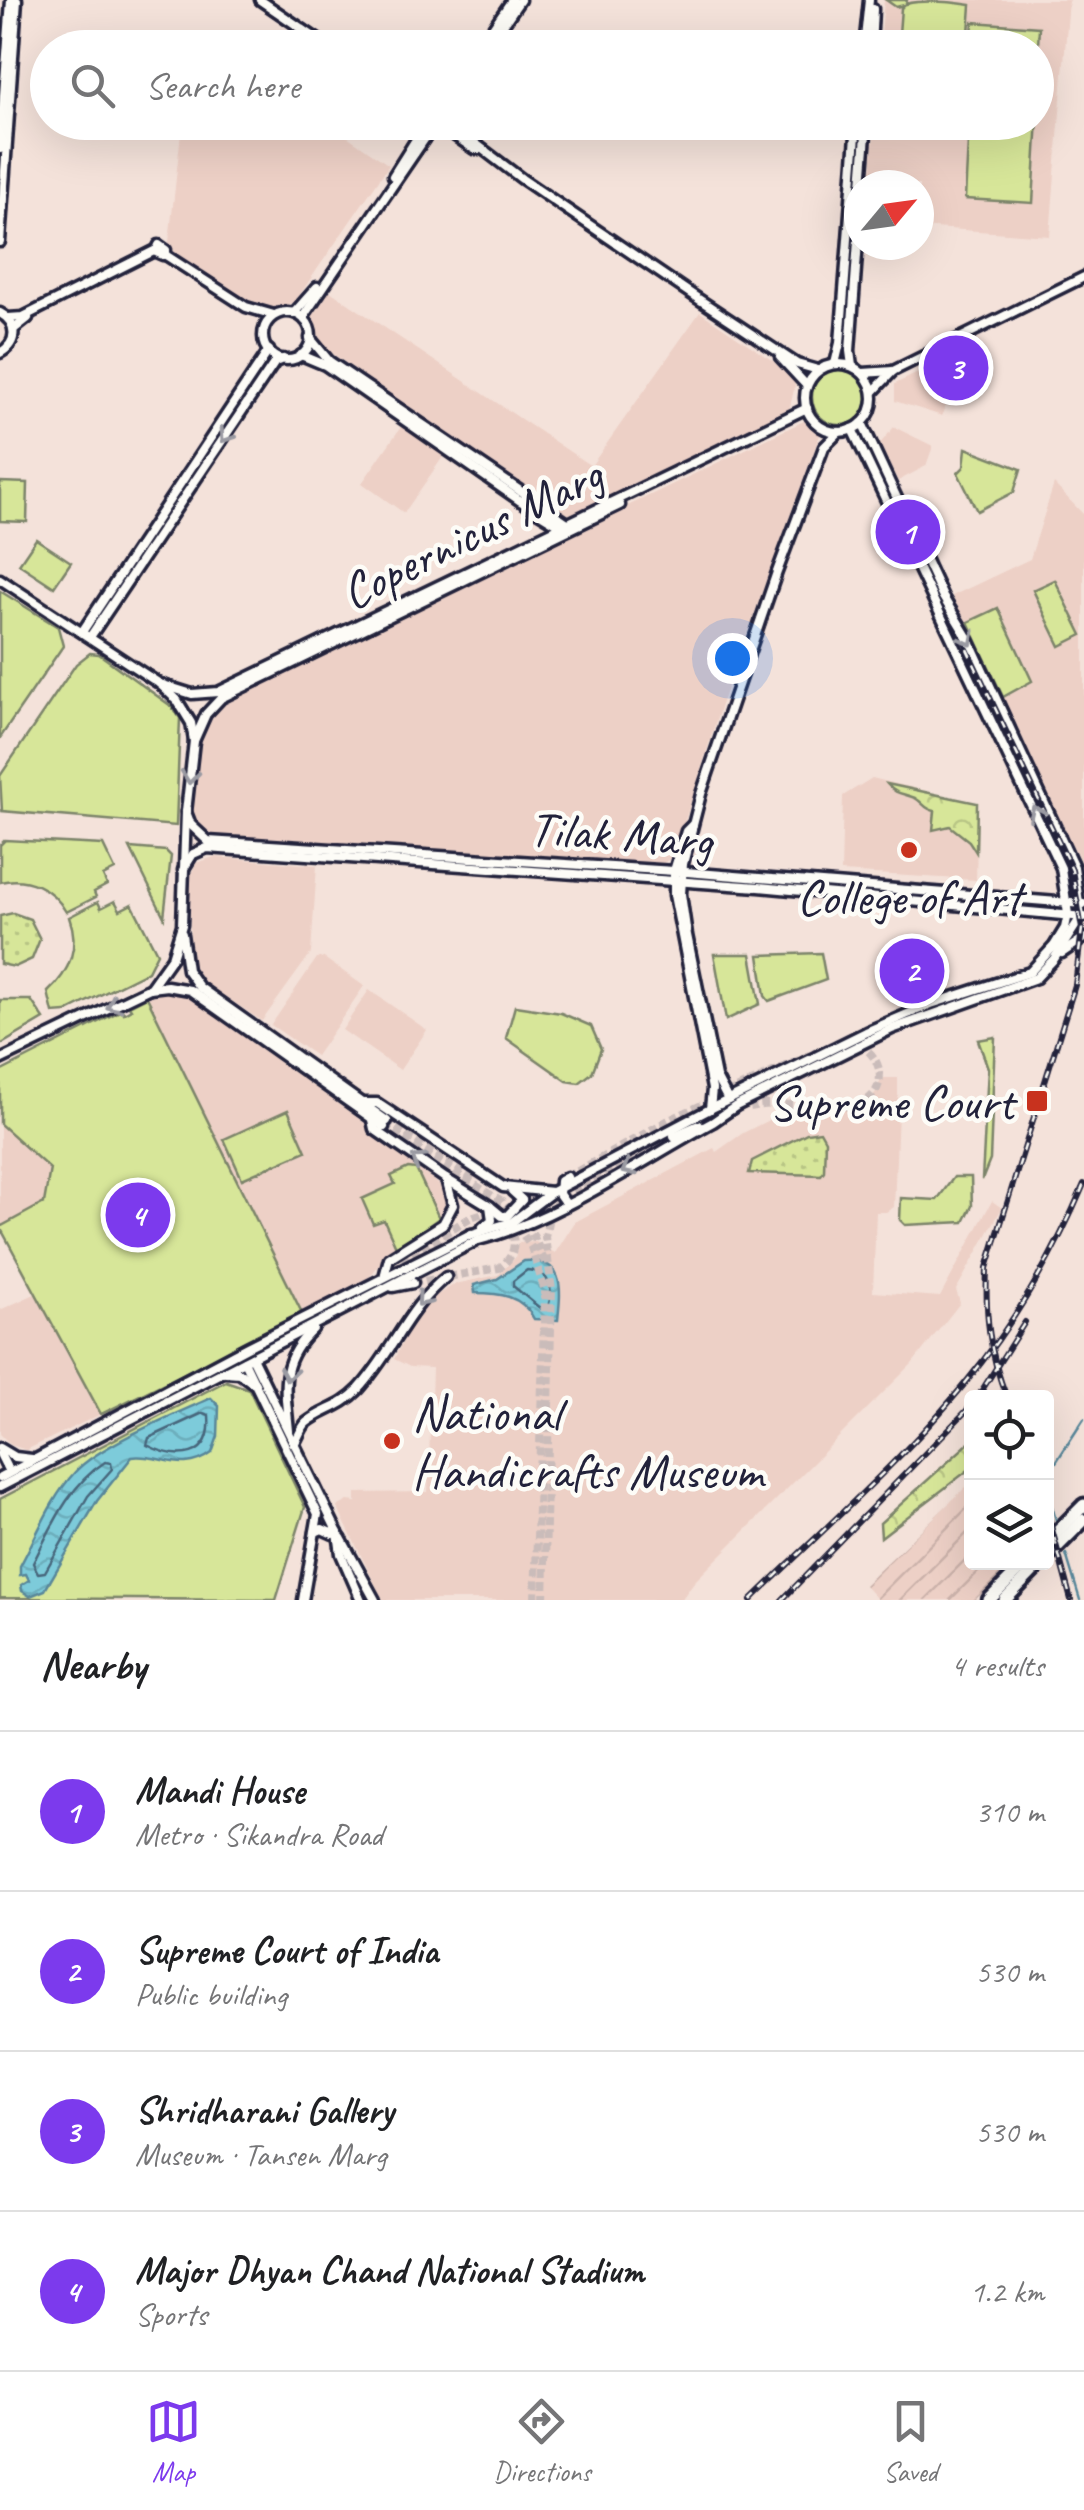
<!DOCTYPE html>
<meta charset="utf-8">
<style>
body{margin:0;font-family:Caveat,sans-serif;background:#f2f2f2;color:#202124}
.controls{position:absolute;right:30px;bottom:30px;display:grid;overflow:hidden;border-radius:10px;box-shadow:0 10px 40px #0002}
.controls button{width:90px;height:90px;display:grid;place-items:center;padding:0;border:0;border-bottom:2px solid #e0e0e0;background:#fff;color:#202124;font:50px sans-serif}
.compass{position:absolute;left:844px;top:170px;width:90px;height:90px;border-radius:50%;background:#fff;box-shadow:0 10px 40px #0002;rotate:61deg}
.you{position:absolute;left:732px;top:658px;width:35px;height:35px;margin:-25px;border:8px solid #fff;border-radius:50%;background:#1a73e8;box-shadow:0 0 0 15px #1a73e833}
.badge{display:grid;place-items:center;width:65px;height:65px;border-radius:50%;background:#7c3aed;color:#fff;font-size:32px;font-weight:700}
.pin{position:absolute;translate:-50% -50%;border:5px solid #fff;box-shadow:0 2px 10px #0006}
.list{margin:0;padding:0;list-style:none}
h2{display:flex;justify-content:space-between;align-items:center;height:130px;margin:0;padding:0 40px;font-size:42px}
h2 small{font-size:32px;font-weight:400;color:#757577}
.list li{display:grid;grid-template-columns:65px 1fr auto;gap:30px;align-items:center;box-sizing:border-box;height:160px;padding:0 40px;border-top:2px solid #e0e0e0}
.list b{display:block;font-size:38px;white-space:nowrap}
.list p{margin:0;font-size:32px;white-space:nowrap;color:#757577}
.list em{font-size:32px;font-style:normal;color:#757577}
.icon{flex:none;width:55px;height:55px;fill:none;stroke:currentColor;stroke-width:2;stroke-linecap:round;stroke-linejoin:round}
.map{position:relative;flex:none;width:1084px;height:1600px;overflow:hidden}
.search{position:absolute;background:#fff;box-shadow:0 10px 40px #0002;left:30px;right:30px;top:30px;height:110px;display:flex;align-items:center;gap:25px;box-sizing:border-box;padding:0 35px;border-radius:55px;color:#757577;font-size:38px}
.sheet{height:770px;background:#fff}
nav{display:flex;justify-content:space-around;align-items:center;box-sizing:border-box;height:140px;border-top:2px solid #e0e0e0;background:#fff;font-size:28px;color:#757577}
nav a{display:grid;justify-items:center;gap:5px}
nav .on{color:#7c3aed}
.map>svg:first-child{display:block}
</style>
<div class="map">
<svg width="1084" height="1600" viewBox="0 0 1084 1600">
<defs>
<pattern id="industrial-furrows" width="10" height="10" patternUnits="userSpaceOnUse" patternTransform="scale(2.5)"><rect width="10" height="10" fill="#edd0c6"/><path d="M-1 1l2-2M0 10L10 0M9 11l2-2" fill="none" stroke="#cbb2ab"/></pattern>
<pattern id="grass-dots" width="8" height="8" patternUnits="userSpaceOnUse" patternTransform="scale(2.5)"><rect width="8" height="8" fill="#d7e699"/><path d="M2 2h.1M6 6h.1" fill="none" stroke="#b8c585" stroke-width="1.8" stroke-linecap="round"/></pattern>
<pattern id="forest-crowns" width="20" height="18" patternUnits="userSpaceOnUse" patternTransform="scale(2.5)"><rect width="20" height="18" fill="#d7e699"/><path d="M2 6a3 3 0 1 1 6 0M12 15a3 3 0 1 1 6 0" fill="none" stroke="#b8c585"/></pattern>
<pattern id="water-waves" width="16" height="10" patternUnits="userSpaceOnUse" patternTransform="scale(2.5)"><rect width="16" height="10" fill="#7dcbda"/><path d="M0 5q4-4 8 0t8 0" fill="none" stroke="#6caebc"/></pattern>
</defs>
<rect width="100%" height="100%" fill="#f4e2da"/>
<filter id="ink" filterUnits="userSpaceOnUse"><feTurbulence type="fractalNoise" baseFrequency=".01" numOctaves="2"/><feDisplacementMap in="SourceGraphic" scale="20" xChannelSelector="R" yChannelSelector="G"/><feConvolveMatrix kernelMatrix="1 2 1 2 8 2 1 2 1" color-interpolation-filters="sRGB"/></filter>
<g filter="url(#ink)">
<!-- built -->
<g fill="#edd0c6">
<polygon points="884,0 1069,0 1050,236 919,227 919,185 870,185 875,123 1036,122 1036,48 880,47"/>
<polygon points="182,123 328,123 389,165 294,303 260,310 168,251"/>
<polygon points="327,289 591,466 700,312 797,377 789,411 570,516 471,453 322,346 312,315"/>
<polygon points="939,363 949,390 942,416 895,401 895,384"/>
<polygon points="806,420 821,432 722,702 674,856 662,864 207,836 191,815 198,736 223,701"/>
<polygon points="403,424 445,454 404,513 362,483"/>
<polygon points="894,427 933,446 926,466 898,481 879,445"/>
<polygon points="1054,484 1084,515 1084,869 952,596 1030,559"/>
<polygon points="872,778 978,804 976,880 841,872 843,796"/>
<polygon points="214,857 317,865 311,953 262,1021 200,980 190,958 189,878 196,863"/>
<polygon points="317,958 324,958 364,986 316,1056 271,1025"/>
<polygon points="369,990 427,1030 400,1070 342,1030"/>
<polygon points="167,992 184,994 365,1123 375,1134 442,1187 448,1202 443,1219 382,1261 366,1281 303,1315 147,997"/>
<polygon points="881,1078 898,1078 898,1112 894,1207 886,1212 876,1212 873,1292 940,1297 992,1201 1002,1208 956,1290 960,1303 912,1364 694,1582 681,1600 383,1600 337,1507 348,1501 356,1502 356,1493 428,1492 432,1368 410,1367 394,1359 415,1318 432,1298 455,1284 498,1275 515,1258 518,1243 536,1242 555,1253 575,1222 714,1148 716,1152 743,1133 794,1107 846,1110 864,1105 877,1091"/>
<polygon points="0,1124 50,1169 45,1203 0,1227"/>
<polygon points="37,1293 101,1414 26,1450 11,1445 0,1434 0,1310"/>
</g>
<!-- industrial -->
<polygon fill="url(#industrial-furrows)" points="969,1484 972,1562 1014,1563 975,1600 878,1600 864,1585"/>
<!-- grass -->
<g fill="url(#grass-dots)" stroke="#7c846a" stroke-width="2.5">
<polygon points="13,913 30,919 40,939 32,959 15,967 0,964 0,916"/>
<polygon points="820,1131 825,1140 824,1171 821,1175 749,1173 752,1161 807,1133"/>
</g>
<!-- forest -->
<g fill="url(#forest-crowns)" stroke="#7c846a" stroke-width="2.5">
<path d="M887,784L977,803L976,852L969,841L950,826L933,830L935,811C924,809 924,803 915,798C903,793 896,795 887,784Z"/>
<polygon points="971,1441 971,1468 881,1537 880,1523"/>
</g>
<!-- green -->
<g fill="#d7e699" stroke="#7c846a" stroke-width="2.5">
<path d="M886,0H907L906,4C924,0 951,2 971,5L968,47H898L901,8L904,5L896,7Z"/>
<polygon points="973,22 1039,27 1037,66 1036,48 971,47"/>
<polygon points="1038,118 1033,203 965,199 969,123 1036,122"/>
<circle cx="840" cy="397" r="28"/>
<polygon points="966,448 1021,469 1014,492 977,511 958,473 964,467"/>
<polygon points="0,482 28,483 27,522 0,521"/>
<polygon points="36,539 71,562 54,587 19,564"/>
<polygon points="1055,580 1082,635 1060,646 1033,590"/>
<polygon points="0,591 58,627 63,646 0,738"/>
<polygon points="998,608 1032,681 1003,697 968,622"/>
<polygon points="90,653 99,654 171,706 180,718 176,826 2,811 0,776 76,664"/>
<path d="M5,840L103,845L115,870L103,876L107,885L94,892L96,897L66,912C52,887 27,876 0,882V845Z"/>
<polygon points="130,848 166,851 171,856 164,917"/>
<path d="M115,901L120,910L132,904L157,953L148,971L66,1012L53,1013L48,992C70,972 80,946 69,917L98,902L101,908Z"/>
<polygon points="821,953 826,980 769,1001 765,996 759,955"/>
<polygon points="714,954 751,954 760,1004 726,1020"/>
<polygon points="147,997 303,1315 101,1414 0,1227 44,1203 50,1169 0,1124 0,1072 122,1010 124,1013 131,1009 129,1006"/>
<polygon points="0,1000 31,1000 44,1019 0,1045"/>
<polygon points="515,1006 561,1013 591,1026 601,1049 592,1073 579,1083 567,1081 506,1038"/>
<polygon points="995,1037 990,1160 982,1180 988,1068 978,1040"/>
<polygon points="288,1110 306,1151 242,1179 224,1139"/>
<polygon points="408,1168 416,1169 439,1218 397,1249 384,1220 373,1224 362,1199 395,1184 391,1176"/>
<polygon points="954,1177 971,1177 972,1206 964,1222 905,1225 900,1220 901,1198 937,1200"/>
<polygon points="226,1381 249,1389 305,1507 276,1600 0,1598 0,1499"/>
</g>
<!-- water -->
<g fill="url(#water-waves)" stroke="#59879a" stroke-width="2.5">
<path d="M524,1261C566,1258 561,1290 558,1320L534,1319C522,1295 499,1293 475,1293L474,1285L497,1279Z"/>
<path d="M211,1398L219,1406L218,1436L212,1453C183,1475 159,1453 132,1457L97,1501L45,1590L30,1596L22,1591L21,1585L29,1580L26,1574L20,1575V1566C37,1535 51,1498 75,1472C98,1446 177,1413 211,1398Z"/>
</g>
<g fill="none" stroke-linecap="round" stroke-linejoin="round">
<!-- shore -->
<g stroke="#46667b" stroke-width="2.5">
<path d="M527,1270C550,1271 555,1290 547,1309H541L513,1286V1281Z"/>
<path d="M203,1413L209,1415C213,1460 178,1461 147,1445L149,1438Z"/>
<path d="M105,1462L111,1463L112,1469L88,1496L45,1572L38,1573L33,1563C52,1526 69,1485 105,1462Z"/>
</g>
<!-- stream -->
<g stroke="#59879a" stroke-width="2.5">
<polyline points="1056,1520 1047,1489 1047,1476 1084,1419"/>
<polyline points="1066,1554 1080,1600"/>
</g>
<!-- secondary-tunnel -->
<g stroke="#cabcba" stroke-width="8" stroke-dasharray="8 4" stroke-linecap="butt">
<polyline points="387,1121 475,1179"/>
<polyline points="384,1127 502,1202 531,1247 545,1291 535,1600"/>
<path d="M567,1177L667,1121L838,1042C874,1036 898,1085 862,1103C842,1113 782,1099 750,1107"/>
<polyline points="511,1204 534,1237 546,1265"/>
<polyline points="392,1267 471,1217 483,1213 497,1216"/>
<path d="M413,1283L499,1268C515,1257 518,1241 508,1225"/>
<polyline points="544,1600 552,1290 545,1237 549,1217 558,1200 674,1136"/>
</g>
<defs>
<g id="secondary">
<polyline points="260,0 330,48"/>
<polyline points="479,48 512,0"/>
<polyline points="487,48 520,0"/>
<polyline points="864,48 869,0"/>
<polyline points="871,48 873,9"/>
<polyline points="435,122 474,149 479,149"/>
<polyline points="447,122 522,179 700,300 797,364 818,370"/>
<polyline points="0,149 11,0"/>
<polyline points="393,176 427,122"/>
<polyline points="862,185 867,122"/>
<polyline points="0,242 17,0"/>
<polygon points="159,245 166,250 163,255 156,252"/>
<polyline points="164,254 246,307 274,315"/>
<circle cx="287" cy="336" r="24"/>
<path d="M0,313C18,323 18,343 0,353"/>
<polyline points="294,313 317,287"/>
<polyline points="8,318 23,317 156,250"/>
<polyline points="305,320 305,314 436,122"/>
<polyline points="14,329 28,318"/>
<polyline points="310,338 329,361 569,524"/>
<polyline points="301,355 325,365 519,500 565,528"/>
<polyline points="780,357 807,386"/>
<polyline points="835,364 840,343 857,122"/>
<circle cx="839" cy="398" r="34"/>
<polyline points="852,366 850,351 859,227"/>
<polyline points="863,373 893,371"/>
<polyline points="873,392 893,371 1084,277"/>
<path d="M901,506C914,517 924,531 922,549"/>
<polyline points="0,579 160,684 177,700 191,723 194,741 186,812 182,925 172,957 150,988 0,1060"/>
<polyline points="82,632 269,350"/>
<polyline points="90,637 275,362 283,359"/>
<polyline points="160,684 192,694 218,692 807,408"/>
<polyline points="194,741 206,714 221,698 620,505"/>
<polyline points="186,812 191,825 208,841 674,871 1083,904"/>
<polyline points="692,825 686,831 674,871 674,895 712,1089 710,1109"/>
<polyline points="183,870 193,854 207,848 759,887 1084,917"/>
<polyline points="182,934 187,970 199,987 387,1121"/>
<polyline points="1062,953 1084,938"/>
<polyline points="150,988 167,986 190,990 384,1127"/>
<polyline points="728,1100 716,1077 687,935 681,894 683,864 701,794 777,572 824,447 839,432"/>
<polyline points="364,1103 377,1103 503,1187 552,1192"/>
<polyline points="372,1120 374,1129 446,1179 453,1205 443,1224 389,1258 384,1277"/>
<polyline points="674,1136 699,1125"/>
<polyline points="446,1179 490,1206 492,1220 483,1227"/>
<polyline points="566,1204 559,1194 560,1181 567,1177"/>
<polyline points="491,1207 502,1216 507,1216 522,1200 512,1191"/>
<polyline points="469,1235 512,1222 552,1192 710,1109 866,1032 931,1004 1030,972 1054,946 1065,928 1068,914 1061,868 852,429"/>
<polyline points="393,1287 413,1283"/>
<polyline points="252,1357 338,1533 341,1554 361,1600"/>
<polyline points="244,1361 318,1514 303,1600"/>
<polyline points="226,1372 239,1373 253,1383"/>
<path d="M289,1431C285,1388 278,1362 313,1329"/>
<path d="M294,1444C298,1438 301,1428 306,1423C321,1410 341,1408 359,1389C393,1352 407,1308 446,1277"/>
<polyline points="0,1448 15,1457 32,1459"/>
<polyline points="0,1454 9,1472"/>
<polyline points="0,1478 247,1347 471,1234"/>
<path d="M0,1487L478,1240C556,1221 641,1161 713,1122L736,1106L892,1029L1036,978L1054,959L1081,917L1074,867L969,640L943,597L862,423"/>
<polyline points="315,1532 322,1529 333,1534 338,1533"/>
<polyline points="341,1538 375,1600"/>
</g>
<g id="highway">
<polyline points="1046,1543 1084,1505"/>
<polyline points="1046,1558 1084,1520"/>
<polyline points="989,1600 1027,1562"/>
<polyline points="1005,1600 1042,1562"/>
</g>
</defs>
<!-- secondary casing -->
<use href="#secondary" stroke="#22223b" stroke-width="15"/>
<!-- highway casing -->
<use href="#highway" stroke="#22223b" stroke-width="19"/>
<!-- secondary -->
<use href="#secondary" stroke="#fdfcf7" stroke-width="8"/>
<!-- highway -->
<use href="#highway" stroke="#fdfcf7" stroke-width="11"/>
<defs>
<g id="rail">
<path d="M967,649L1072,870L1082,929L1075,985L987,1268C985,1315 989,1353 1007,1398"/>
<polyline points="977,1398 1025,1322"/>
<polyline points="1046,1507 1071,1600"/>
<path d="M751,1600C823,1529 903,1460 967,1381C1015,1322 1054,1255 1084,1184"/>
<polyline points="782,1600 972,1405"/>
</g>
</defs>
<!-- rail casing -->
<use href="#rail" stroke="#22223b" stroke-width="6"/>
<!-- rail -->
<use href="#rail" stroke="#fdfcf7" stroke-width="2.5" stroke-dasharray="8" stroke-linecap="butt"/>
</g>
<!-- one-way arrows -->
<defs><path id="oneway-chevron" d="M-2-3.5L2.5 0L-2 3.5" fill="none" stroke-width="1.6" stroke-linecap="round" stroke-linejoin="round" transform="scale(2.5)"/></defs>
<g stroke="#9a9aa2">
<use href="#oneway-chevron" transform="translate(226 436) rotate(124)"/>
<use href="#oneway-chevron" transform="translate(968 639) rotate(63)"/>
<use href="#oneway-chevron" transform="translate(190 777) rotate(97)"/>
<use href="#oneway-chevron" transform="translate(1036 812) rotate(-115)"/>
<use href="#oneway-chevron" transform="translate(113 1005) rotate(155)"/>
<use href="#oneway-chevron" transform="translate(418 1160) rotate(-146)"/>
<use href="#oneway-chevron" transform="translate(628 1169) rotate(151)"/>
<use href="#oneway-chevron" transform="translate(423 1300) rotate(131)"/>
<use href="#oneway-chevron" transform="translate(288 1374) rotate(99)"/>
</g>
</g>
<!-- markers -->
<g fill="#c8321e" stroke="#fdfcf7" stroke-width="4">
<circle cx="909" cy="850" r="10"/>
<rect x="1025" y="1089" width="24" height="24" rx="5"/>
<circle cx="392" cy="1441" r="10"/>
</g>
<g text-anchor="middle" stroke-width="9" stroke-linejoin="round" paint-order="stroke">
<!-- street labels -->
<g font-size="50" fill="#22223b" stroke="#fdfcf7">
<text transform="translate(471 532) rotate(-26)" y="18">Copernicus Marg</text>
<text transform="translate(621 833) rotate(4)" y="18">Tilak Marg</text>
</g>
<!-- poi labels -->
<g font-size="50" fill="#22223b" stroke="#fdfcf7">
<text x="909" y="914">College of Art</text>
<text x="1014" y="1119" text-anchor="end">Supreme Court</text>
<text x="412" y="1430" text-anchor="start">National<tspan x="412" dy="58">Handicrafts Museum</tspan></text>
</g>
</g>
</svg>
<div class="controls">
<button><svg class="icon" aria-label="locate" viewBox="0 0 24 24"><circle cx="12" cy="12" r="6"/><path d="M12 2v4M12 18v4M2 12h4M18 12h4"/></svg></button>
<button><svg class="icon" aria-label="layers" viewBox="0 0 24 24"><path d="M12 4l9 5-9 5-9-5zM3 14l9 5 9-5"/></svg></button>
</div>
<svg class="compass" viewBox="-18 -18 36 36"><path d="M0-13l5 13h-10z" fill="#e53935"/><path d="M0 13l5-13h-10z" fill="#757577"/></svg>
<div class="you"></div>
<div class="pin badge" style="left:908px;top:532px">1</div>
<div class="pin badge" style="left:912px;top:971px">2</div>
<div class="pin badge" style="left:956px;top:368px">3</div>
<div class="pin badge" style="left:138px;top:1215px">4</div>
<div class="search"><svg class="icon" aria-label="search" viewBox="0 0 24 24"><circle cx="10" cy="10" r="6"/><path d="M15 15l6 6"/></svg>Search here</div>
</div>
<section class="sheet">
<h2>Nearby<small>4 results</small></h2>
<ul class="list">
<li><span class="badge">1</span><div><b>Mandi House</b><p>Metro · Sikandra Road</p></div><em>310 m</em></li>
<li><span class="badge">2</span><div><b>Supreme Court of India</b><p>Public building</p></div><em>530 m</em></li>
<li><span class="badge">3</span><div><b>Shridharani Gallery</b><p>Museum · Tansen Marg</p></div><em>530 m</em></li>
<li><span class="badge">4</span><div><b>Major Dhyan Chand National Stadium</b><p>Sports</p></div><em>1.2 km</em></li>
</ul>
</section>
<nav>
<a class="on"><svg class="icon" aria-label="map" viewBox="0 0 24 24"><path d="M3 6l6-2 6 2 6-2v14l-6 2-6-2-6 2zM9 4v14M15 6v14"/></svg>Map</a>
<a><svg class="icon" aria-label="directions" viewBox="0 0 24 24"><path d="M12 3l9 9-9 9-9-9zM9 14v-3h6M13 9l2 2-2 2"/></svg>Directions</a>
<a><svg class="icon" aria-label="saved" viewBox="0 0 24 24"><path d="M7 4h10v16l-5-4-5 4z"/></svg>Saved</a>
</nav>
